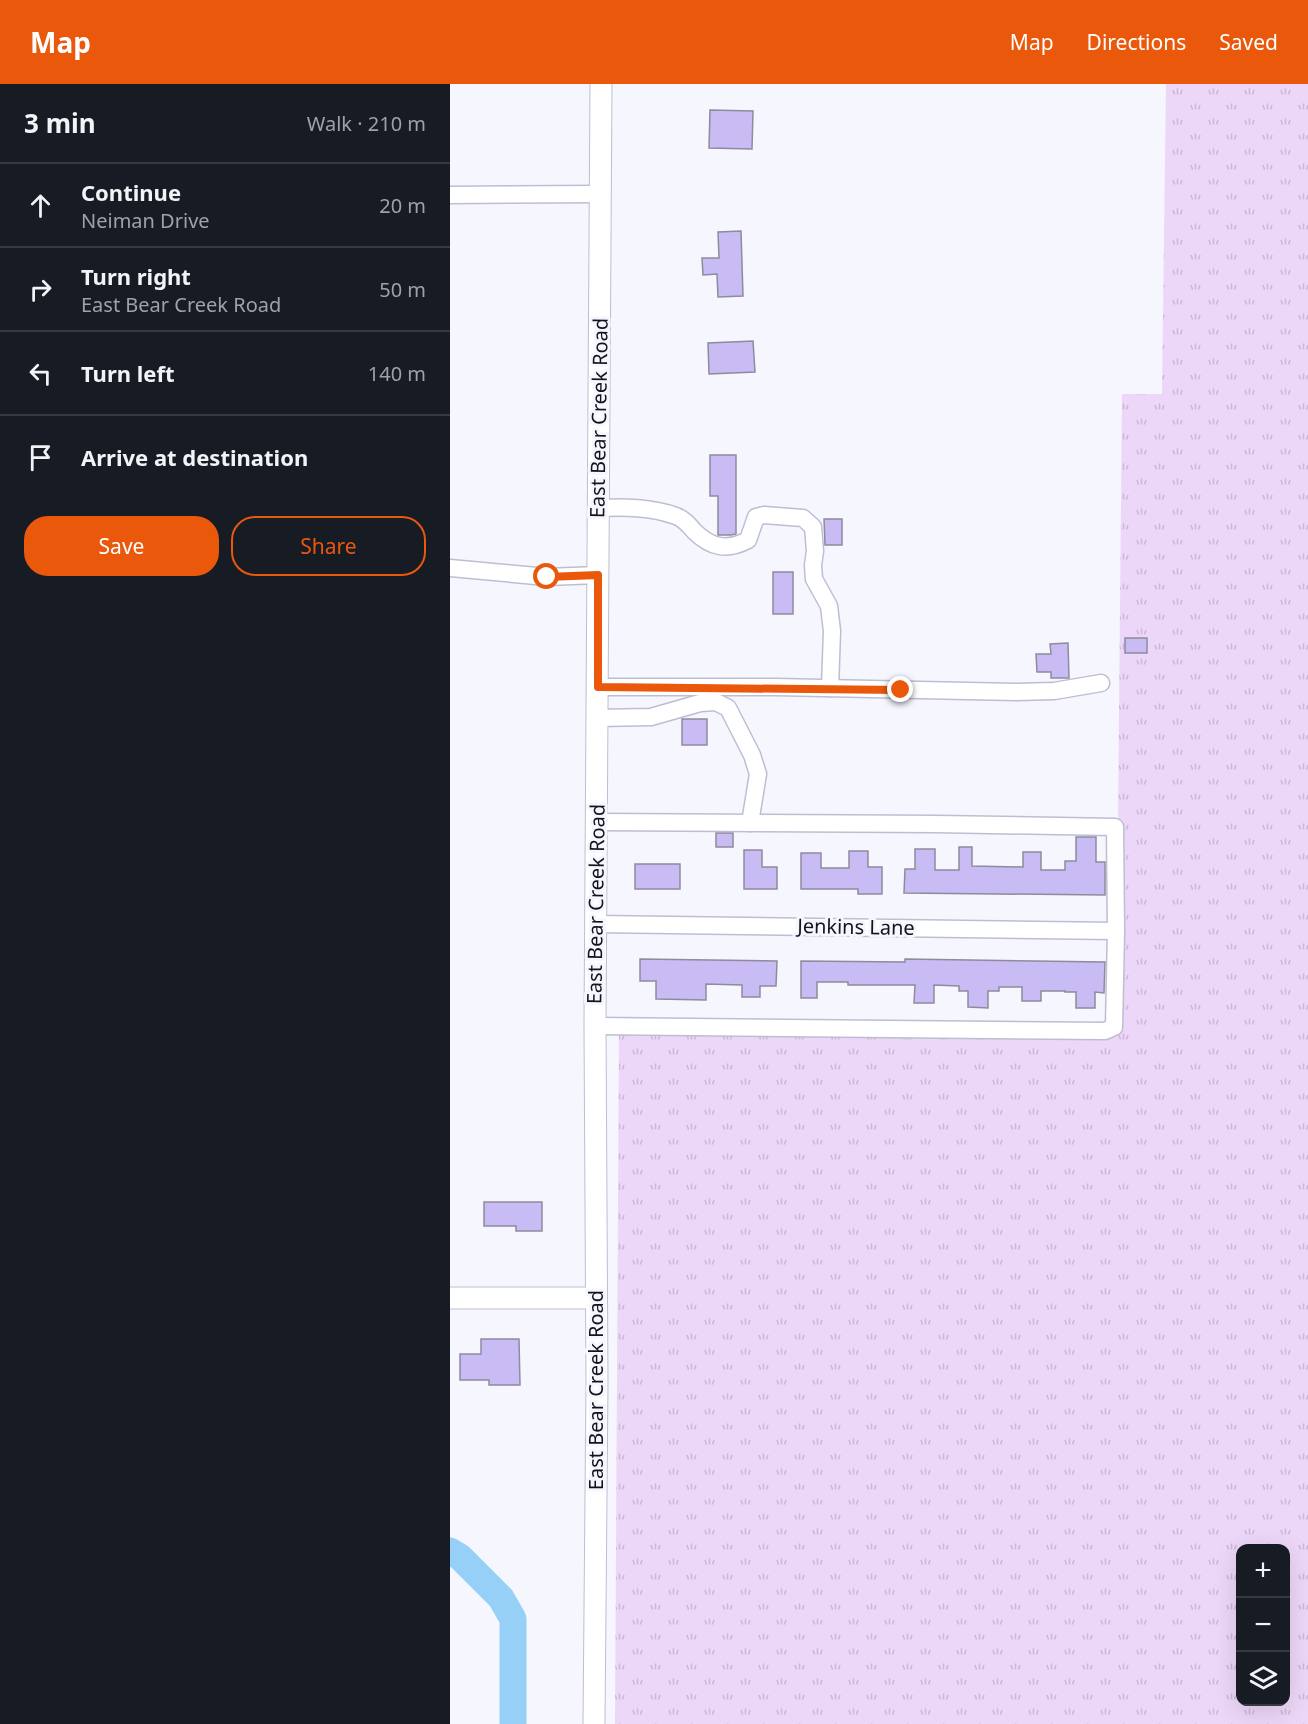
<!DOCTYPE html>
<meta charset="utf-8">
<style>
body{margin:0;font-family:"Noto Sans",sans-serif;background:#20242c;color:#f1f3f6}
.controls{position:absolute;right:18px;bottom:18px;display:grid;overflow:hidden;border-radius:12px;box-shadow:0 6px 24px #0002}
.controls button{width:54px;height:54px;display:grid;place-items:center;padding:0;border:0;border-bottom:2px solid #363941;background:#171b24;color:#f1f3f6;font:30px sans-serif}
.stop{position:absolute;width:18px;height:18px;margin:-14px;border:4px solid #ea580c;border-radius:50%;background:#fff}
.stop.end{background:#ea580c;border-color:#fff;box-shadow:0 2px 6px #0008}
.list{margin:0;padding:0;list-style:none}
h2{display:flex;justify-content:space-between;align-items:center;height:78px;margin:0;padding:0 24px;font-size:26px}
h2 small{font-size:20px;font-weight:400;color:#9ea1a6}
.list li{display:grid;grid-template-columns:39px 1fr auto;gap:18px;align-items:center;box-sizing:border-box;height:84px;padding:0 24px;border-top:2px solid #363941}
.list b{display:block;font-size:22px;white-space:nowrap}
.list p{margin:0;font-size:20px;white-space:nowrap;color:#9ea1a6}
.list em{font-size:20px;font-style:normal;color:#9ea1a6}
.actions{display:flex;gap:12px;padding:18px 24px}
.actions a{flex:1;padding:14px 0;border:2px solid #ea580c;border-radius:24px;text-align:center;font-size:21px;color:#ea580c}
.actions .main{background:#ea580c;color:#fff}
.icon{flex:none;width:33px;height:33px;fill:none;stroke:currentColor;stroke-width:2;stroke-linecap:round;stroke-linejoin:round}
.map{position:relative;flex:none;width:858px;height:1640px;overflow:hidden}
header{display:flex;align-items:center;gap:36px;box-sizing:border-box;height:84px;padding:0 30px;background:#ea580c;color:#fff}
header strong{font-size:28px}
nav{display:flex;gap:33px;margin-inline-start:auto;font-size:21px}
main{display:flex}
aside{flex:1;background:#171b24}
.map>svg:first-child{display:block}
</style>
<header>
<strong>Map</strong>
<nav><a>Map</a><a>Directions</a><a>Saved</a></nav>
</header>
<main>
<aside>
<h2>3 min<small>Walk · 210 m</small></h2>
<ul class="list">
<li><svg class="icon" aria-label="ahead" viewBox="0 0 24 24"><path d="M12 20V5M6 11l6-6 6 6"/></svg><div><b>Continue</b><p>Neiman Drive</p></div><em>20 m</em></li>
<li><svg class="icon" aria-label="right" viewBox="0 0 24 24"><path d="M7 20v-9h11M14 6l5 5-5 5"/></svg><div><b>Turn right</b><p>East Bear Creek Road</p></div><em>50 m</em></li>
<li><svg class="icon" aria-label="left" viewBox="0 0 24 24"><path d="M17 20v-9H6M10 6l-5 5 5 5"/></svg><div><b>Turn left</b></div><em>140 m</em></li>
<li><svg class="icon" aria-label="arrive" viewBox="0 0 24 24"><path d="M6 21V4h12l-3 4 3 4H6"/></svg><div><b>Arrive at destination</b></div></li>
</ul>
<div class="actions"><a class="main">Save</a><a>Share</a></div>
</aside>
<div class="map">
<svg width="858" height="1640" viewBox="0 0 858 1640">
<defs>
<pattern id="grass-tufts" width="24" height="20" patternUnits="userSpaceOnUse" patternTransform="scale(1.5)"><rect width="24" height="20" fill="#edd7f8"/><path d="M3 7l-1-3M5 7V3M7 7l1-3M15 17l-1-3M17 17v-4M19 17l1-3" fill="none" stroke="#cab8d4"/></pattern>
</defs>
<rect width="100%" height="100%" fill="#f5f6fe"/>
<!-- grass -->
<path fill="url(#grass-tufts)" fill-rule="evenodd" d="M716,0H858V1640H165L169,942L666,949L672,310H712ZM790,1464H836V1618H790Z"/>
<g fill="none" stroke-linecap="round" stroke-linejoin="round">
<!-- river -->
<polyline stroke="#96d0f6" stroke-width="27" points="0,1467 10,1473 51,1514 63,1535 63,1640"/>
</g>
<!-- building -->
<g fill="#c9bbf4" stroke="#8e8b9c" stroke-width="1.5">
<polygon points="260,26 303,27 302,65 259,64"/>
<polygon points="291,147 293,212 268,213 267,190 253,191 252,174 269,174 268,148"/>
<polygon points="303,257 305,288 259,290 258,259"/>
<polygon points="260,371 286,371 286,450 281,451 268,451 268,412 260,412"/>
<polygon points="374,435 392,435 392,461 375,461"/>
<rect x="323" y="488" width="20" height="42"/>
<rect x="675" y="554" width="22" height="15"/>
<polygon points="618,559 619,594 601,594 601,588 587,588 586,570 601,570 600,560"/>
<rect x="232" y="635" width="25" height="26"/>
<rect x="266" y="749" width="17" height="14"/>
<polygon points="626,753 646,753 646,778 655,778 655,811 454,809 455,785 465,785 465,765 485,765 485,786 509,786 509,763 522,763 522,782 573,783 573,768 591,768 591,786 615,786 615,777 626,777"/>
<polygon points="294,766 312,766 312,783 327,783 327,805 294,805"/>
<polygon points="399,767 418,767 418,783 432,783 432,810 408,810 408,805 351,805 351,769 371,769 371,784 399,784"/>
<rect x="185" y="780" width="45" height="25"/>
<polygon points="190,875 327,877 326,902 310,902 310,913 292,913 292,901 256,900 256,916 206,915 206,897 190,897"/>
<polygon points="455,875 655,878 654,909 645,908 645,924 626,924 626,908 615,908 615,907 591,907 591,917 572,917 572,903 549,903 549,907 538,907 538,924 518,923 518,907 509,907 509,902 484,901 484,919 464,919 465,901 398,901 398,898 367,898 367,914 351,914 351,877 455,878"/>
<polygon points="34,1118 92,1118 92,1147 66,1147 66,1142 34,1142"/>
<polygon points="31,1255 69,1255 70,1301 39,1301 39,1296 10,1296 10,1270 31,1270"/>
</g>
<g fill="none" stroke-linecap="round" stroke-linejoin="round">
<defs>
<g id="minor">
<polyline points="0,111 150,110"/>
<path d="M149,424C175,423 201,423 226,432C234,435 239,441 244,447C261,464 277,467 298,456L306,433L314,431L353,434L363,443L365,467L363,481L364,495L379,522L382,547L380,604"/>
<polyline points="0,484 97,493 148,491"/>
<polyline points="148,603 325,603 566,608 604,607 651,599"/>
<polyline points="148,634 201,633 250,619 266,618 278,624 302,671 308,690 300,739"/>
<polyline points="146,840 666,847"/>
<polyline points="145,942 655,947 664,943 666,847 665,743 486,740 147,738"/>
</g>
<g id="major">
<polyline points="0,1214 146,1214"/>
<polyline points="144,1640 147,1298 145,942 151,0"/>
</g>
</defs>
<!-- minor casing -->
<use href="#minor" stroke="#bcbfd1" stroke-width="19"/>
<!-- major casing -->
<use href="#major" stroke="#bcbfd1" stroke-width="23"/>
<!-- minor -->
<use href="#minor" stroke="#fff" stroke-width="16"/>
<!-- major -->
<use href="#major" stroke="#fff" stroke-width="21"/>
</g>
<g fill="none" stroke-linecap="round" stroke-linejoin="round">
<!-- route -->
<polyline stroke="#ea580c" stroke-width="8" points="97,493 148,491 148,603 451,606"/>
</g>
<g text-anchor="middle" stroke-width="6" stroke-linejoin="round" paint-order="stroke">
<!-- street labels -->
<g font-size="20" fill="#13141a" stroke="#f5f6fe">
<text transform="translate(149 334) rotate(-89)" y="7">East Bear Creek Road</text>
<text transform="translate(146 820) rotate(-89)" y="7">East Bear Creek Road</text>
<text transform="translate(406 843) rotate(1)" y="7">Jenkins Lane</text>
<text transform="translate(146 1306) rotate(-90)" y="7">East Bear Creek Road</text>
</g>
</g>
</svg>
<div class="controls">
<button>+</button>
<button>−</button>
<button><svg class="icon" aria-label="layers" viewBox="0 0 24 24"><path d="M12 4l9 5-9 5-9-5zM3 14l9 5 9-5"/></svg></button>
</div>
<div class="stop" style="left:97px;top:493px"></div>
<div class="stop end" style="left:451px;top:606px"></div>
</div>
</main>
